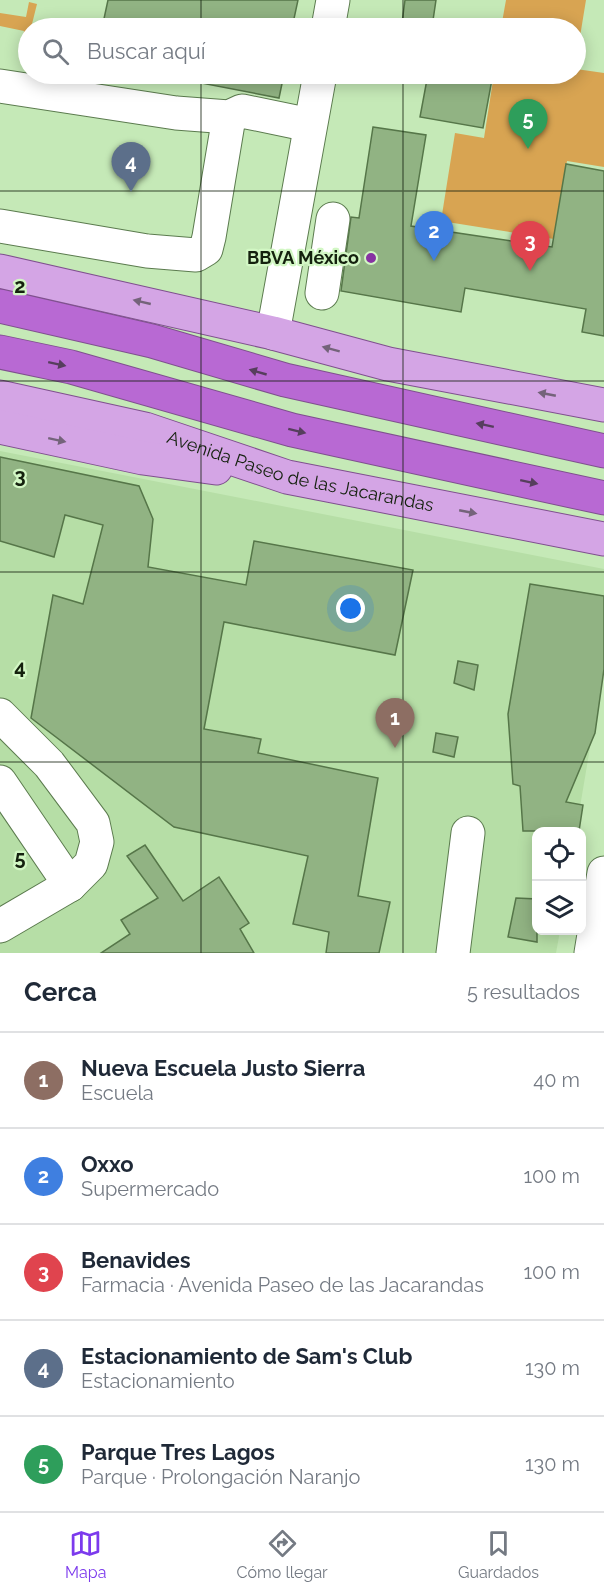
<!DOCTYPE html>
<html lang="es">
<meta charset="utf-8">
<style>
body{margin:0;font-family:Raleway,sans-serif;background:#f2f2f3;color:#1f2937}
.controls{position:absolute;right:18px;bottom:18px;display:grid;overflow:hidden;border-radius:12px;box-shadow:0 3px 15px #0003}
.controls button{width:54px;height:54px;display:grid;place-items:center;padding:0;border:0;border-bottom:2px solid #e0e1e3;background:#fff;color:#1f2937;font:30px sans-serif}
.you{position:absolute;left:351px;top:609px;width:21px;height:21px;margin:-15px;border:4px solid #fff;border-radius:50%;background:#1a73e8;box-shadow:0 0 0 9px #1a73e833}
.badge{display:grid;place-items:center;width:39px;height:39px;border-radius:50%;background:#7c3aed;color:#fff;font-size:20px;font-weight:700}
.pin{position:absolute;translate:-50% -50px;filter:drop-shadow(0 2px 3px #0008)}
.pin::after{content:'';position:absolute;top:32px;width:21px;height:18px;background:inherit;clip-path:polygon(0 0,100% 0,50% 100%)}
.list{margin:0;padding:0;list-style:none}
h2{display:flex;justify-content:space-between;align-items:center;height:78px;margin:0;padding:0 24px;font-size:26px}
h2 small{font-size:20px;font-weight:400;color:#747a83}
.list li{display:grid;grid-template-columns:39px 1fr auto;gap:18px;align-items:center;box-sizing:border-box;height:96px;padding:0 24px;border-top:2px solid #e0e1e3}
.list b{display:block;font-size:22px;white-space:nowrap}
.list p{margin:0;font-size:20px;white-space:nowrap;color:#747a83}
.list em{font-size:20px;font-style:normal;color:#747a83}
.icon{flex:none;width:33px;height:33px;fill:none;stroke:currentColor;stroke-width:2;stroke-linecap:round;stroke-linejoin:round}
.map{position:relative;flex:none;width:604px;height:953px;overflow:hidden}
.search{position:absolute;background:#fff;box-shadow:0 3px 15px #0003;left:18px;right:18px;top:18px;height:66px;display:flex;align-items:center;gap:15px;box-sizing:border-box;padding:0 21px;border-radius:33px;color:#747a83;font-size:22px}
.sheet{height:558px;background:#fff}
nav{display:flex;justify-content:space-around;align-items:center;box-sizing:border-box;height:84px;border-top:2px solid #e0e1e3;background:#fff;font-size:16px;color:#747a83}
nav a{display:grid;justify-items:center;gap:3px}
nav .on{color:#7c3aed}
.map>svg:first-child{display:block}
</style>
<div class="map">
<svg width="604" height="953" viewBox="0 0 604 953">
<rect width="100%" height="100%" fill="#c5e9b7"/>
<!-- built -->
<polygon fill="#b6dea6" points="0,451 604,569 604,664 576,831 536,831 536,930 560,931 556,953 0,953"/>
<!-- green -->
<g fill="#d8a452">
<polygon points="506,0 586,0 576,61 576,28 501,28"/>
<polygon points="29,2 37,4 31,28 28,28 25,56 19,59 24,31 0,26 0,13 26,17"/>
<polygon points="576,69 604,73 604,167 567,161 554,239 441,221 455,133 484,138 494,74 576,74"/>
</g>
<!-- building -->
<g fill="#91b383" stroke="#567649" stroke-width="1.5">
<polygon points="108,0 298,0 292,28 102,28"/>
<polygon points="405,0 436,0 432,27 402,23"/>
<polygon points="202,74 284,74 279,98 201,83"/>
<polygon points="428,74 493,74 483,128 420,117"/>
<polygon points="373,127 426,135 411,226 552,247 566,164 604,171 604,336 582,332 586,309 465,288 461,312 341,291 351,217 359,218"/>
<polygon points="0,457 139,486 153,519 148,567 246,585 254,541 413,570 395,655 224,622 204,729 261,739 258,753 378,778 358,896 390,902 379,953 326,953 329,932 293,924 308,856 174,827 31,718 53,595 83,604 103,525 65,515 54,557 0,541"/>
<polygon points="530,584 604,596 604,669 595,733 566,802 583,805 579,831 523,831 520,786 513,784 508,714"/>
<polygon points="458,661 478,665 474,690 454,683"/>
<polygon points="436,733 458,737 454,757 433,752"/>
<polygon points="145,845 183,901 219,877 249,923 240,929 254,953 101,953 130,934 121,920 158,898 127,856"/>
<polygon points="516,898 537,899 537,942 508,937"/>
</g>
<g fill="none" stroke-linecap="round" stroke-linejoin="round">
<defs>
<g id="minor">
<polyline points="328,28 333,0"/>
<polyline points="0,86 176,113 229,117 242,111 310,125"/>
<polyline points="0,226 147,251 196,255 206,249 209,237 229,117"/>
<polyline points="322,293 333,219"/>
<polyline points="273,333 320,74"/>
<polyline points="0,715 49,764 93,823 97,842 91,864 70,885 0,926"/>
<polyline points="0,782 70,885"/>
<polyline points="453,953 468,833"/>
<polyline points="591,953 604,873"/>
</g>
<g id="major">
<polyline points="0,271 273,333 388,364 604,405"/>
<path id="s1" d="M0,397L145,429L287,477L604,539"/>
<polyline points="0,427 143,458 216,468"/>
</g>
<g id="highway">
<polyline points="0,306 152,341 285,380 604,451"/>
<polyline points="0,352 71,367 292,430 604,498"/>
</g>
</defs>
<!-- minor casing -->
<use href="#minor" stroke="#5b7b4e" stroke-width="35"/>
<!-- major casing -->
<use href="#major" stroke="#7f508e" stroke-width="35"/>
<!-- highway casing -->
<use href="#highway" stroke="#7f508e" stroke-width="35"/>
<!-- minor -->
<use href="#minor" stroke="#fff" stroke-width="33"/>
<!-- major -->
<use href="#major" stroke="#d4a5e5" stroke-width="33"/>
<!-- highway -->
<use href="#highway" stroke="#b869d3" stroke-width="33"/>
</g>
<!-- one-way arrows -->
<defs><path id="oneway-solid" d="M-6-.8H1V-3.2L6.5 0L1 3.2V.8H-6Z" transform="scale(1.5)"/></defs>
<g fill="#74637a">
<use href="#oneway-solid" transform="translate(142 302) rotate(-167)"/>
<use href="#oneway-solid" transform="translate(331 349) rotate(-165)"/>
<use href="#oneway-solid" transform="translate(547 394) rotate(-169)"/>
<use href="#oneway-solid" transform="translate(57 440) rotate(12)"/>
<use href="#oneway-solid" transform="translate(468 512) rotate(11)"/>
</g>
<g fill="#563e5d">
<use href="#oneway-solid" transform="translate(57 364) rotate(12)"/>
<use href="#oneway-solid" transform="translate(258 372) rotate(-164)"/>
<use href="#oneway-solid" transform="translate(485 425) rotate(-168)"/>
<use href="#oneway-solid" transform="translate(297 431) rotate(14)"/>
<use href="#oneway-solid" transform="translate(529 482) rotate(12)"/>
</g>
<!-- grid -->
<path fill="none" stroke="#14210e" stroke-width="1.5" stroke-opacity="0.55" d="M201,0V28M403,0V28M201,74V953M403,74V953M0,191H604M0,381H604M0,572H604M0,762H604"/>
<!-- markers -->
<circle fill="#8733a2" stroke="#d2f7c4" stroke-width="2" cx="371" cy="258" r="6"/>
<g text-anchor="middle" stroke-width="4.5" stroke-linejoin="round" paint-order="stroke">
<!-- poi labels -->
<g font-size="18" font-weight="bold" fill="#14210e" stroke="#d2f7c4" text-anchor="end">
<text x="359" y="264">BBVA México</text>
</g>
<!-- street labels -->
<g font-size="18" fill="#14210e" stroke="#d2f7c4">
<text dy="6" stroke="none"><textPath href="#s1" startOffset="310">Avenida Paseo de las Jacarandas</textPath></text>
</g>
</g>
<g font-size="20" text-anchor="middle" font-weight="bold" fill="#14210e" stroke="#d2f7c4" stroke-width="4.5" stroke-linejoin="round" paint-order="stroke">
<text x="20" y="293">2</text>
<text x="20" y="483">3</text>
<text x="20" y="674">4</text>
<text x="20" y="865">5</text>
</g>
</svg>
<div class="controls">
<button><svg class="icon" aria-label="locate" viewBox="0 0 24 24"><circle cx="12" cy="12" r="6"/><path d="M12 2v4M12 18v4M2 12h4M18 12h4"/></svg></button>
<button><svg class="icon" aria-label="layers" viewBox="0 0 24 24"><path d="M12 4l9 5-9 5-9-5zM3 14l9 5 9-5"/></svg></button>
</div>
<div class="you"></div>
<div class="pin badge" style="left:395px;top:748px;background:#8d6e63">1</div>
<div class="pin badge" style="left:434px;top:261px;background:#3f7fe0">2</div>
<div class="pin badge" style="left:530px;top:271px;background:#e0444e">3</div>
<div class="pin badge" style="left:131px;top:192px;background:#5c6f8a">4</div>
<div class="pin badge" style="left:528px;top:149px;background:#2e9e5b">5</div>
<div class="search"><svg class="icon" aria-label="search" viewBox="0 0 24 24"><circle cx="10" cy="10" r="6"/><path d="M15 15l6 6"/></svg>Buscar aquí</div>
</div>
<section class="sheet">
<h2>Cerca<small>5 resultados</small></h2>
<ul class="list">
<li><span class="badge" style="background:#8d6e63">1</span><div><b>Nueva Escuela Justo Sierra</b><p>Escuela</p></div><em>40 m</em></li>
<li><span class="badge" style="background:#3f7fe0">2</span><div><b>Oxxo</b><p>Supermercado</p></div><em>100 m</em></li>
<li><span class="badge" style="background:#e0444e">3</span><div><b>Benavides</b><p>Farmacia · Avenida Paseo de las Jacarandas</p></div><em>100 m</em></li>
<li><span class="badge" style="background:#5c6f8a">4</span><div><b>Estacionamiento de Sam's Club</b><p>Estacionamiento</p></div><em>130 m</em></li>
<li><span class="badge" style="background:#2e9e5b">5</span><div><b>Parque Tres Lagos</b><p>Parque · Prolongación Naranjo</p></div><em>130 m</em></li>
</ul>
</section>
<nav>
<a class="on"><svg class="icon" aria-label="map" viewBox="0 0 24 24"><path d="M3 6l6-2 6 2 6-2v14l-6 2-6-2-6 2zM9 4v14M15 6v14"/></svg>Mapa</a>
<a><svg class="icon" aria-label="directions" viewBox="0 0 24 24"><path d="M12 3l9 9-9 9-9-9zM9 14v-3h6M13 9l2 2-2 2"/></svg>Cómo llegar</a>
<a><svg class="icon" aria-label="saved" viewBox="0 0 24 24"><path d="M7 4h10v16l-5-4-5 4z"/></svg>Guardados</a>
</nav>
